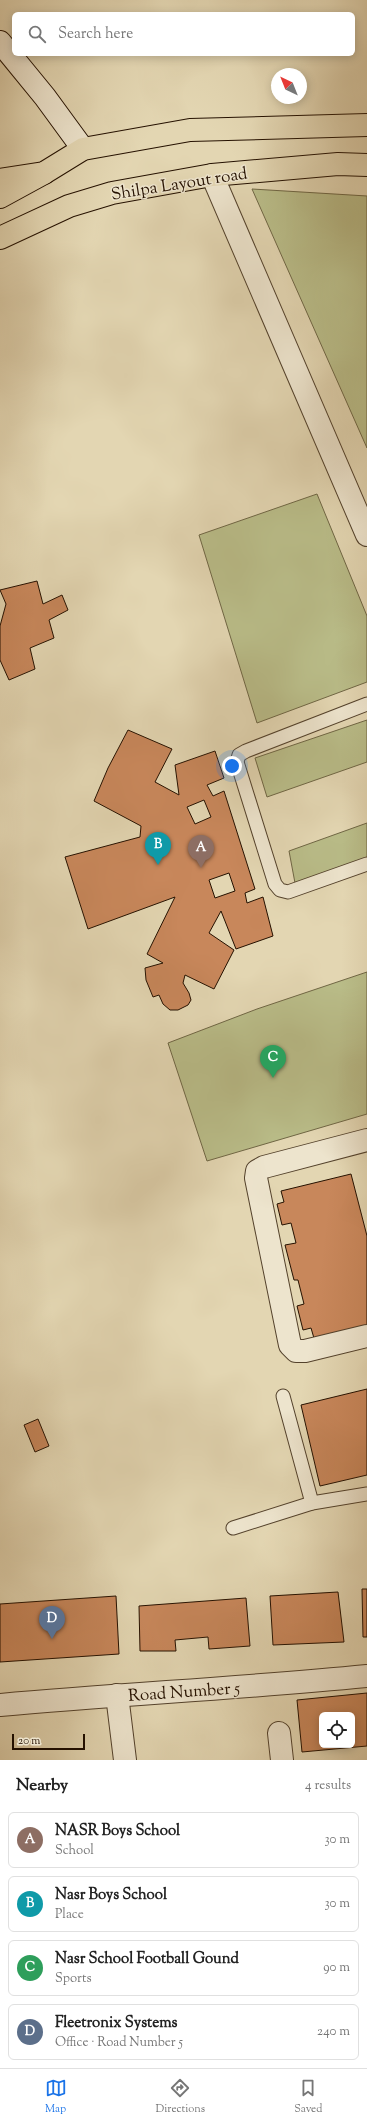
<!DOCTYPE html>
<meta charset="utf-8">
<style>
body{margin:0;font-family:"Sorts Mill Goudy",serif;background:#f6f6f6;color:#222}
.controls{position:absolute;right:12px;bottom:12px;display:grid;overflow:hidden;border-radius:6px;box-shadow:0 2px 10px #0003}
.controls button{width:36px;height:36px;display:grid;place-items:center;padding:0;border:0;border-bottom:1px solid #e0e0e0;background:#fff;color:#222;font:20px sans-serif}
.compass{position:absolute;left:271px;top:68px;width:36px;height:36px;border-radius:50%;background:#fff;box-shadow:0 2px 10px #0003;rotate:317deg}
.scale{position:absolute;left:12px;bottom:10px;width:73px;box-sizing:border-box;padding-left:4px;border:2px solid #251100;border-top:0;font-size:11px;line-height:14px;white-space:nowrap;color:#251100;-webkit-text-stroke:3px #ede4cd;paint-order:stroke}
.you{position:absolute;left:232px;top:766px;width:14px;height:14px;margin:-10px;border:3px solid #fff;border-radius:50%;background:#1a73e8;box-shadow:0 0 0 6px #1a73e833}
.badge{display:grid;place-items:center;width:26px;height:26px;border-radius:50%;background:#1a73e8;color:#fff;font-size:13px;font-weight:700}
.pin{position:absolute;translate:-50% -33px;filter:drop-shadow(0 1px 2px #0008)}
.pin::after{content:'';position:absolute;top:21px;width:14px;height:12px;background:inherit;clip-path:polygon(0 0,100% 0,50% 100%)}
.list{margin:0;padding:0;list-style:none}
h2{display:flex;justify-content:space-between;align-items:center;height:52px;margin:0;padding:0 16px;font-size:17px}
h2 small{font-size:13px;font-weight:400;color:#767676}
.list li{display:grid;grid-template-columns:26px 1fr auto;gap:12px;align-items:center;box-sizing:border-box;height:56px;margin:0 8px 8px;padding:0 8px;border:1px solid #e0e0e0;border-radius:6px}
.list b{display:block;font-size:15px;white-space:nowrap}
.list p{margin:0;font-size:13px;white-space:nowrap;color:#767676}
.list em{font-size:13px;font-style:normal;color:#767676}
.icon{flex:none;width:22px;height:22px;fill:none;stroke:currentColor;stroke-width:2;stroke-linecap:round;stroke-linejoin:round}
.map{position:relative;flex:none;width:367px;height:1760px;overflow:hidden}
.search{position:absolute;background:#fff;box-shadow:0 2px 10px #0003;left:12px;right:12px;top:12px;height:44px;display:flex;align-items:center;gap:10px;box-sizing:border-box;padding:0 14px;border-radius:6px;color:#767676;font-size:15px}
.sheet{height:308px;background:#fff}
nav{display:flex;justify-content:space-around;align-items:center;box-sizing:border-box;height:56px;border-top:1px solid #e0e0e0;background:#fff;font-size:11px;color:#767676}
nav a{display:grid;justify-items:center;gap:2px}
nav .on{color:#1a73e8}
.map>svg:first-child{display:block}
</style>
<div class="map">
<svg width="367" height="1760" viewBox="0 0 367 1760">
<rect width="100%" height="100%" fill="#e3d6b2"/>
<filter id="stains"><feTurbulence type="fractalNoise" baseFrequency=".005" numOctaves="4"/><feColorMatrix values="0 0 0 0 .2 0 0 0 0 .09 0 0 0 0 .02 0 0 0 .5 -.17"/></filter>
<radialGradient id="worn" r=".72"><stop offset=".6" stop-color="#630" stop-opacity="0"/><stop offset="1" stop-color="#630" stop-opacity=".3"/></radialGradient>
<!-- green -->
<g fill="#b9bc88" stroke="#6f6644">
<polygon points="252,189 367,196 367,448"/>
<polygon points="317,494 367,616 367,682 257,723 199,535"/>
<polygon points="367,720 367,762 267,797 255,758"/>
<polygon points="367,823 367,864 295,883 289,851"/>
<polygon points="367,972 367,1114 207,1161 168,1043 257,1009"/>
</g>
<!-- building -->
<g fill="#c8875b" stroke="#251100" fill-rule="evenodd">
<polygon points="37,581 43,604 62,595 68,610 49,620 54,638 30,648 35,669 9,680 0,660 0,626 6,604 0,590"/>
<path d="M128,730L172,749L155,782L179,795L175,765L215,751L224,778L207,785L213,796L224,791L255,889L245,893L247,903L263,897L273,936L236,949L221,911L209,933L234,950L214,989L185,975L183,983L189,993L191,1000L188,1005L178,1010H170L163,1004L159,995L153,997L146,980L145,968L163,963L147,954L175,897L88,929L65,857L140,837L141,826L94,801L108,768ZM204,800L211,817L195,824L187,807ZM229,873L235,891L215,898L209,880Z"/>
<polygon points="351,1174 367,1236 367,1332 316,1345 311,1328 303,1330 297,1306 304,1304 298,1280 294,1280 285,1245 296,1243 291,1223 282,1225 277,1204 284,1202 281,1191"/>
<polygon points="367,1389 367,1475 320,1486 301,1405"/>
<polygon points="38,1419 49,1446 35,1452 24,1425"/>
<polygon points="362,1589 367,1589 367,1637 363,1637"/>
<polygon points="338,1592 344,1642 273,1645 270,1596"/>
<polygon points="116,1596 119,1654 0,1662 0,1604"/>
<polygon points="246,1598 250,1646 209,1649 208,1637 175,1640 176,1651 140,1651 139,1606"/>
<path d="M367,1693V1746L302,1752L297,1700ZM322,1715H352V1745H322Z"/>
</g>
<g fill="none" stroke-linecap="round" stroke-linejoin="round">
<defs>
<g id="lane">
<polyline points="367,704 246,751 239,755 237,762 275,884 280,890 288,892 367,864"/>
<polyline points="283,1396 312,1503"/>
<polyline points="233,1528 312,1503 367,1494"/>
</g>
<g id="street">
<polyline points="212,175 367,535"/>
<polyline points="367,1140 264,1167 257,1171 256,1178 290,1345 296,1351 305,1351 367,1336"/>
<polyline points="117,1695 125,1760"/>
<path d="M0,1705C122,1694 245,1688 367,1676"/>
<polyline points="279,1733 282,1760"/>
</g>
<polyline id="secondary" points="0,42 45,97 83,149"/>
<g id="primary">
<polyline points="0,180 44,173 83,149 190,130 367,125"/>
<polyline points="0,238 69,206 112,193 212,175 338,164 367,165"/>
</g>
<polyline id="highway" points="0,197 44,173"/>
</defs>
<!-- lane casing -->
<use href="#lane" stroke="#54422c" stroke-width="15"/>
<!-- street casing -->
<use href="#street" stroke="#54422c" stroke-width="24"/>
<!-- secondary casing -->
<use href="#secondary" stroke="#251100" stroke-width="24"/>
<!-- primary casing -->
<use href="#primary" stroke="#251100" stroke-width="24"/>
<!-- highway casing -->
<use href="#highway" stroke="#251100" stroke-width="24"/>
<!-- lane -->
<use href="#lane" stroke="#ede4cd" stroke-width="13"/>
<!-- street -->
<use href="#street" stroke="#ede4cd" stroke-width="22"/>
<!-- secondary -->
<use href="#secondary" stroke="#ede4cd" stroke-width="22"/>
<!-- primary -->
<use href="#primary" stroke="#e3d6b2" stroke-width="22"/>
<!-- highway -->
<use href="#highway" stroke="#e3d6b2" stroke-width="22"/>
</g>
<g text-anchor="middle" stroke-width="3" stroke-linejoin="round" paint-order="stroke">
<!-- street labels -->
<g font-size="17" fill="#251100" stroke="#ede4cd">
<text transform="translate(179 183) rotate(-9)" y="6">Shilpa Layout road</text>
<text transform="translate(184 1691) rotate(-4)" y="6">Road Number 5</text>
</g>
</g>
<rect width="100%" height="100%" filter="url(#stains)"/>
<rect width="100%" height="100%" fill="url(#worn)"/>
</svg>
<div class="controls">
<button><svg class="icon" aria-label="locate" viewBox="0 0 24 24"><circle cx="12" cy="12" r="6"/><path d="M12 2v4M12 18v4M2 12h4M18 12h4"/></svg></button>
</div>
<svg class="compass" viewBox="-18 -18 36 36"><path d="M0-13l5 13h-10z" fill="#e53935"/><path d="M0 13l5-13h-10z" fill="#767676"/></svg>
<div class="scale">20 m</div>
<div class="you"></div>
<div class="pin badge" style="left:201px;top:868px;background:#8d6e63">A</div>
<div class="pin badge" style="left:158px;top:865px;background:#0f9aa8">B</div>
<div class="pin badge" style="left:273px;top:1078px;background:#2e9e5b">C</div>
<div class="pin badge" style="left:52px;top:1639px;background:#5c6f8a">D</div>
<div class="search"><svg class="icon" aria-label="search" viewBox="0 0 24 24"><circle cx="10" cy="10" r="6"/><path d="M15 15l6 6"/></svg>Search here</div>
</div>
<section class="sheet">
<h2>Nearby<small>4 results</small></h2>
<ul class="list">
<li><span class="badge" style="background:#8d6e63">A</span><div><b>NASR Boys School</b><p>School</p></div><em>30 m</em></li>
<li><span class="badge" style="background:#0f9aa8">B</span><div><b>Nasr Boys School</b><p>Place</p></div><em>30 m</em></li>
<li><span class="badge" style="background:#2e9e5b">C</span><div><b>Nasr School Football Gound</b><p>Sports</p></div><em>90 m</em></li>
<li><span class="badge" style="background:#5c6f8a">D</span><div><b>Fleetronix Systems</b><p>Office · Road Number 5</p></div><em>240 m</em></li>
</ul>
</section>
<nav>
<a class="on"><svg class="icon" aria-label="map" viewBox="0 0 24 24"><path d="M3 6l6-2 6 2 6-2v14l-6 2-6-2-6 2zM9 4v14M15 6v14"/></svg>Map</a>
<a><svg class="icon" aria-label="directions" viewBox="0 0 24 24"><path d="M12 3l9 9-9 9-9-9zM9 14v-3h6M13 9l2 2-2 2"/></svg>Directions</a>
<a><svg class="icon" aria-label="saved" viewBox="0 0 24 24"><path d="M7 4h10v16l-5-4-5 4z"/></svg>Saved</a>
</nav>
